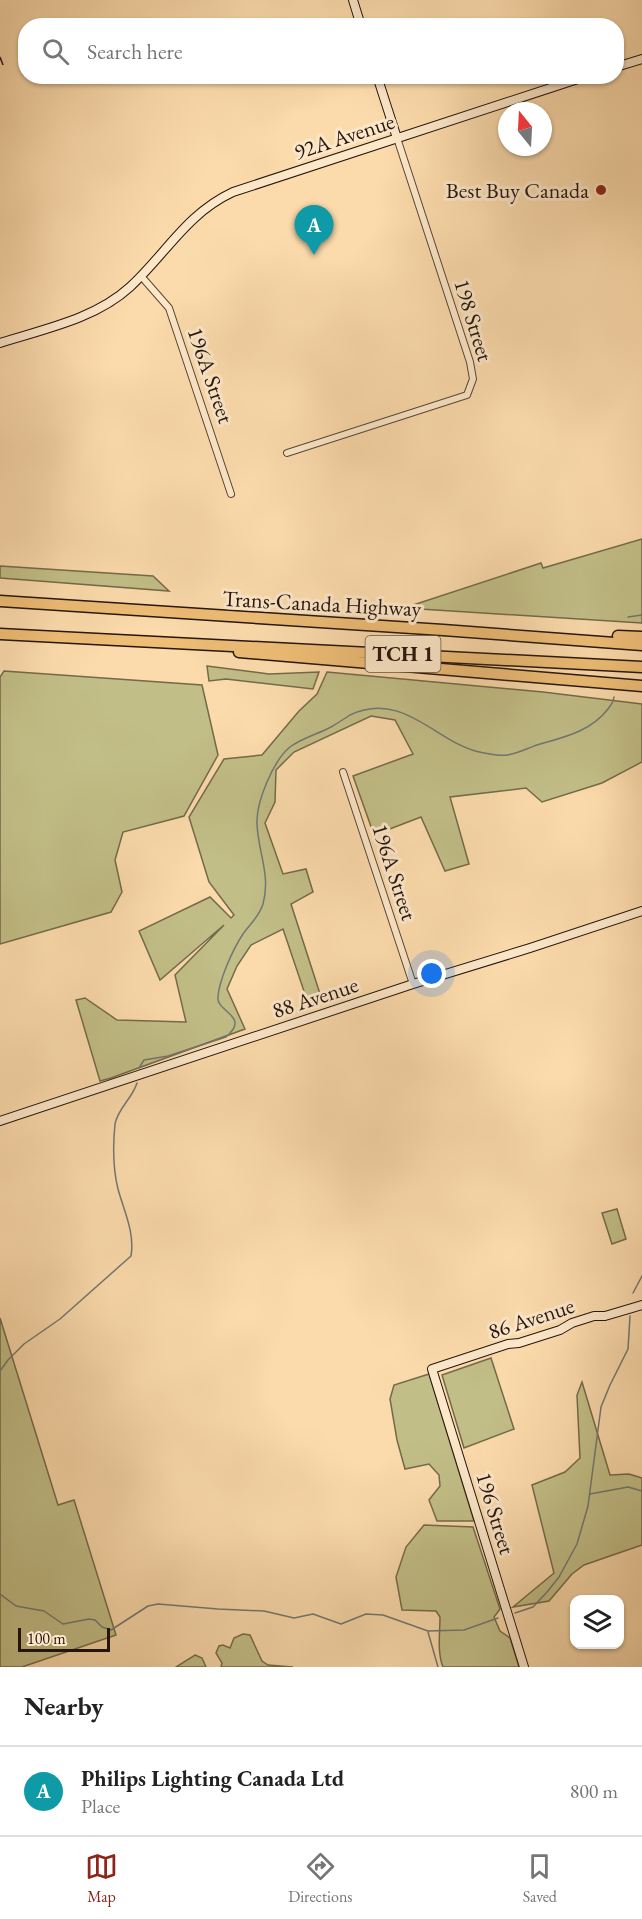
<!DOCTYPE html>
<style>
body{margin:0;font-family:"EB Garamond",serif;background:#f6f6f6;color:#222}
.controls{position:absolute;right:18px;bottom:18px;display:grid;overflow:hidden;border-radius:12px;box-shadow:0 2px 4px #0004}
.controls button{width:54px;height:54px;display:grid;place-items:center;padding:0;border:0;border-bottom:2px solid #e0e0e0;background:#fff;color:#222;font:30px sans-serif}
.compass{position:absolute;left:498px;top:102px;width:54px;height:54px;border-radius:50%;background:#fff;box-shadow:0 2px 4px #0004;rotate:342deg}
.scale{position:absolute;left:18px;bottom:15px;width:92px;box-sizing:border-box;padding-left:6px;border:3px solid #25150d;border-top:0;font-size:16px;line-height:21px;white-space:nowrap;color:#25150d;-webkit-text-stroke:4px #fce7c9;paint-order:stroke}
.you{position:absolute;left:432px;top:974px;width:21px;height:21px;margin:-15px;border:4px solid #fff;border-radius:50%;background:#1a73e8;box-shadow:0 0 0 9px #1a73e833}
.badge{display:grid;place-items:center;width:39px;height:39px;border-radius:50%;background:#8f2418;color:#fff;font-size:20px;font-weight:700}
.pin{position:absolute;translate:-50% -50px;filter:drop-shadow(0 2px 3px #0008)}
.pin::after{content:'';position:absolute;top:32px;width:21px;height:18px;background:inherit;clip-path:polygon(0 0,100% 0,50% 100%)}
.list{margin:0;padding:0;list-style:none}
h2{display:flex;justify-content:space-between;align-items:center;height:78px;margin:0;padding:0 24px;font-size:26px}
h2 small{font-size:20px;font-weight:400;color:#767676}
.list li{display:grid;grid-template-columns:39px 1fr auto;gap:18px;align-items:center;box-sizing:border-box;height:90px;padding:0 24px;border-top:2px solid #e0e0e0}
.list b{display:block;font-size:22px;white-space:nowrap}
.list p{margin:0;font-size:20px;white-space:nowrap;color:#767676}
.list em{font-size:20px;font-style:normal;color:#767676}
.icon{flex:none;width:33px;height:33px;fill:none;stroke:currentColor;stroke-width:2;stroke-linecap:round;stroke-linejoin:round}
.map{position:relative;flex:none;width:642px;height:1667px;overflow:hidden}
.search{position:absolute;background:#fff;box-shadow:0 2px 4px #0004;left:18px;right:18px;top:18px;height:66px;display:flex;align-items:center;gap:15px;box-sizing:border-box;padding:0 21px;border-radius:24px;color:#767676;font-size:22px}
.sheet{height:168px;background:#fff}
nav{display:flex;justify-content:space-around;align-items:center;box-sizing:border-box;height:84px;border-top:2px solid #e0e0e0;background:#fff;font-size:16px;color:#767676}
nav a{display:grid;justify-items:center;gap:3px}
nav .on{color:#8f2418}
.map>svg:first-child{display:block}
</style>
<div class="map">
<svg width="642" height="1667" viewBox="0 0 642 1667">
<rect width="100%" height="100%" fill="#fbdaac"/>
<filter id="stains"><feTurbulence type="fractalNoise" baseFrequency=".00333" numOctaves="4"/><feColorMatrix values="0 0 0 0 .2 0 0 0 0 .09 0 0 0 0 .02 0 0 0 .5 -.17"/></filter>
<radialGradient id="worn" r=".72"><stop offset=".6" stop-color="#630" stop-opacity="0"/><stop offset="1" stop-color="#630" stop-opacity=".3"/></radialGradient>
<!-- green -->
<g fill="#c2be87" stroke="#746a4a" stroke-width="1.5">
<polygon points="642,539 642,623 404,608 541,563 543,568"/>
<polygon points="0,566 153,576 169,591 0,578"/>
<polygon points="207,666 269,674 319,672 313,689 226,679 209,681"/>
<polygon points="4,671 202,685 218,755 184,816 123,832 115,860 122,892 111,912 0,944 0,677"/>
<polygon points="327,672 543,692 642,704 642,762 602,783 542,802 526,788 450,797 469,864 445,871 421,817 374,835 353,776 413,754 395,720 371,716 294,752 276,770 275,802 265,823 283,874 306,869 313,892 291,904 322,1000 308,1003 283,929 251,945 237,966 227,989 245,1029 111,1078 100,1081 76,1000 85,998 117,1020 186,1022 175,975 224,925 160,980 139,931 210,897 231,918 234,915 209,882 189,817 224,759 262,755 299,711 317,694"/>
<polygon points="617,1209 626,1239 612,1244 602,1213"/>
<polygon points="0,1318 58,1505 74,1500 116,1635 22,1667 0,1667"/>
<polygon points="491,1358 514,1429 464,1448 442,1375"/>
<polygon points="429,1374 474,1521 437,1521 429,1500 440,1486 439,1475 429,1464 405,1469 397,1440 390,1399 394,1385"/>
<polygon points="582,1382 610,1475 629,1474 642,1478 642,1545 584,1565 572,1574 549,1601 513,1607 554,1573 532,1485 565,1472 580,1458 577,1395"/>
<path d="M424,1525L473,1527L500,1609L494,1617L500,1631L510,1638L519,1667H443C437,1652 440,1633 440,1617L436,1611L402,1610L396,1577L406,1547Z"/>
<polygon points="243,1634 250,1635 262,1661 268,1665 293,1667 221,1667 222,1663 216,1653 219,1646 223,1645 230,1648 234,1638"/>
<polygon points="195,1655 202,1658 206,1667 176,1667"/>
</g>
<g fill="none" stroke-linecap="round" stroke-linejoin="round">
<!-- stream -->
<g stroke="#717772" stroke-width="1.5">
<polyline points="628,617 642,615"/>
<path d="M139,1068L144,1060L168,1056L226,1037C251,1016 216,1012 218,997C219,980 233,949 243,934C250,924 259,917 263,904C271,875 258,852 257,824C256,802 273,761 290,747C302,738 318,734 331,727C338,723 344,719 350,715C405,689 438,746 484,753C491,754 500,756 507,755C517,754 528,748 537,745C564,737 590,732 608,709C611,704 614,703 614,697"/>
<polyline points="633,1293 642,1276"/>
<path d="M0,1371L8,1360L24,1344L60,1319L131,1256C135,1233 124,1211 118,1189C113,1169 113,1144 115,1124C118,1108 132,1099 137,1083"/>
<polyline points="590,1494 628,1487 642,1491"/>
<polyline points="0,1594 16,1606 44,1611 63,1624 89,1619 95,1620 102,1627 111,1630 148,1606 158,1604 218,1609 264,1611 294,1618 313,1614 341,1624 366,1614 383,1615 428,1631 464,1630 498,1618"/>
<polyline points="515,1613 533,1607 547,1592 559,1577 577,1544 588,1506 601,1407 610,1385 628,1349 630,1316"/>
<polyline points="428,1632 438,1667"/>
</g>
<defs>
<g id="street">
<polyline points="141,276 169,308 231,494"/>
<polyline points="287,453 467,395 473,379 470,362 397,138"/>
<polyline points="343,772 413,984"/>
</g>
<g id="secondary">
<polyline points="353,0 361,26"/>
<polyline points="616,67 642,59"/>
<polyline points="377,76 397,138"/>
<path d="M0,343C44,329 95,319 130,287C166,254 186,214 233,192L587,76"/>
<polyline points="0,1121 413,984 530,948 642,911"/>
<polyline points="524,1667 432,1369 508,1344 519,1343 560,1330 572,1323 594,1316 605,1316 642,1305"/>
</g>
<g id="highway">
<polyline points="0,601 443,630 642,645"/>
<polyline points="0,634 642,667"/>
<polyline points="618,636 642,637"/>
<polyline points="239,652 642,686"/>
</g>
</defs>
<!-- street casing -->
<use href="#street" stroke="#5a4635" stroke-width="8"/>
<!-- secondary casing -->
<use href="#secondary" stroke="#25150d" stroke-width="10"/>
<!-- highway casing -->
<use href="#highway" stroke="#25150d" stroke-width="13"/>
<!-- street -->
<use href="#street" stroke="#fce7c9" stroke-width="6"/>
<!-- secondary -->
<use href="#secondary" stroke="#fce7c9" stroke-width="8"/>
<!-- highway -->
<use href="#highway" stroke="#eebd76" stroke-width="10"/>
<!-- rail -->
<polyline stroke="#25150d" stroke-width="1.5" stroke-dasharray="10 10" stroke-linecap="butt" points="0,57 3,65"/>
</g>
<!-- markers -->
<circle fill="#8f2418" stroke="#fce7c9" stroke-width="2" cx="601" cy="190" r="6"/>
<g text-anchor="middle" stroke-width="6" stroke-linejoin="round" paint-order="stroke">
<!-- shield labels -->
<rect fill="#fce7c9" stroke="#665445" stroke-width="1.5" x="365.5" y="636" width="75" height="36" rx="4.5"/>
<g font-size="21" font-weight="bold" fill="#25150d">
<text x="403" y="661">TCH 1</text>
</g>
<!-- street labels -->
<g font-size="22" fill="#25150d" stroke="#fce7c9">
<text transform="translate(344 136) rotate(-18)" y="8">92A Avenue</text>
<text transform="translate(474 320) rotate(73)" y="8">198 Street</text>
<text transform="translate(211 375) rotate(71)" y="8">196A Street</text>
<text transform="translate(322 603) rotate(3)" y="8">Trans-Canada Highway</text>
<text transform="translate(395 872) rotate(72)" y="8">196A Street</text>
<text transform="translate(315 997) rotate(-18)" y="8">88 Avenue</text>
<text transform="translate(531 1318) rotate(-18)" y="8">86 Avenue</text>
<text transform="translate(496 1513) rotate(73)" y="8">196 Street</text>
</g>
<!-- poi labels -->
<g font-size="22" fill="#25150d" stroke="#fce7c9" text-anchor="end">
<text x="589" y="198">Best Buy Canada</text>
</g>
</g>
<rect width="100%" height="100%" filter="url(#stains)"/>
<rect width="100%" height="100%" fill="url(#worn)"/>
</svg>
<div class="controls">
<button><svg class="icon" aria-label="layers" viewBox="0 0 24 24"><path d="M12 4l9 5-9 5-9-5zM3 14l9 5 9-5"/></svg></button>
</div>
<svg class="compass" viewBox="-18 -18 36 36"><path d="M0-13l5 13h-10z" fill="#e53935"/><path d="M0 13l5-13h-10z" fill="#767676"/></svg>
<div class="scale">100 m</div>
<div class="you"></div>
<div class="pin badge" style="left:314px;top:255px;background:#0f9aa8">A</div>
<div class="search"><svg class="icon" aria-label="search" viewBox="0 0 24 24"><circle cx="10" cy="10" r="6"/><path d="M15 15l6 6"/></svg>Search here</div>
</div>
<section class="sheet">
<h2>Nearby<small></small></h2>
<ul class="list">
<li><span class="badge" style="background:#0f9aa8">A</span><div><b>Philips Lighting Canada Ltd</b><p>Place</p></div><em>800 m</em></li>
</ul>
</section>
<nav>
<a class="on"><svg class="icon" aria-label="map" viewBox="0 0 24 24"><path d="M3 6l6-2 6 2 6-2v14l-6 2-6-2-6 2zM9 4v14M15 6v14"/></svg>Map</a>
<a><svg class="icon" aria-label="directions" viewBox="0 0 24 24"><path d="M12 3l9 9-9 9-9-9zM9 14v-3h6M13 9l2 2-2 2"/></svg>Directions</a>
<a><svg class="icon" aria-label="saved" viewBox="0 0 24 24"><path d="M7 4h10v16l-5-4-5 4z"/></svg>Saved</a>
</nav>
